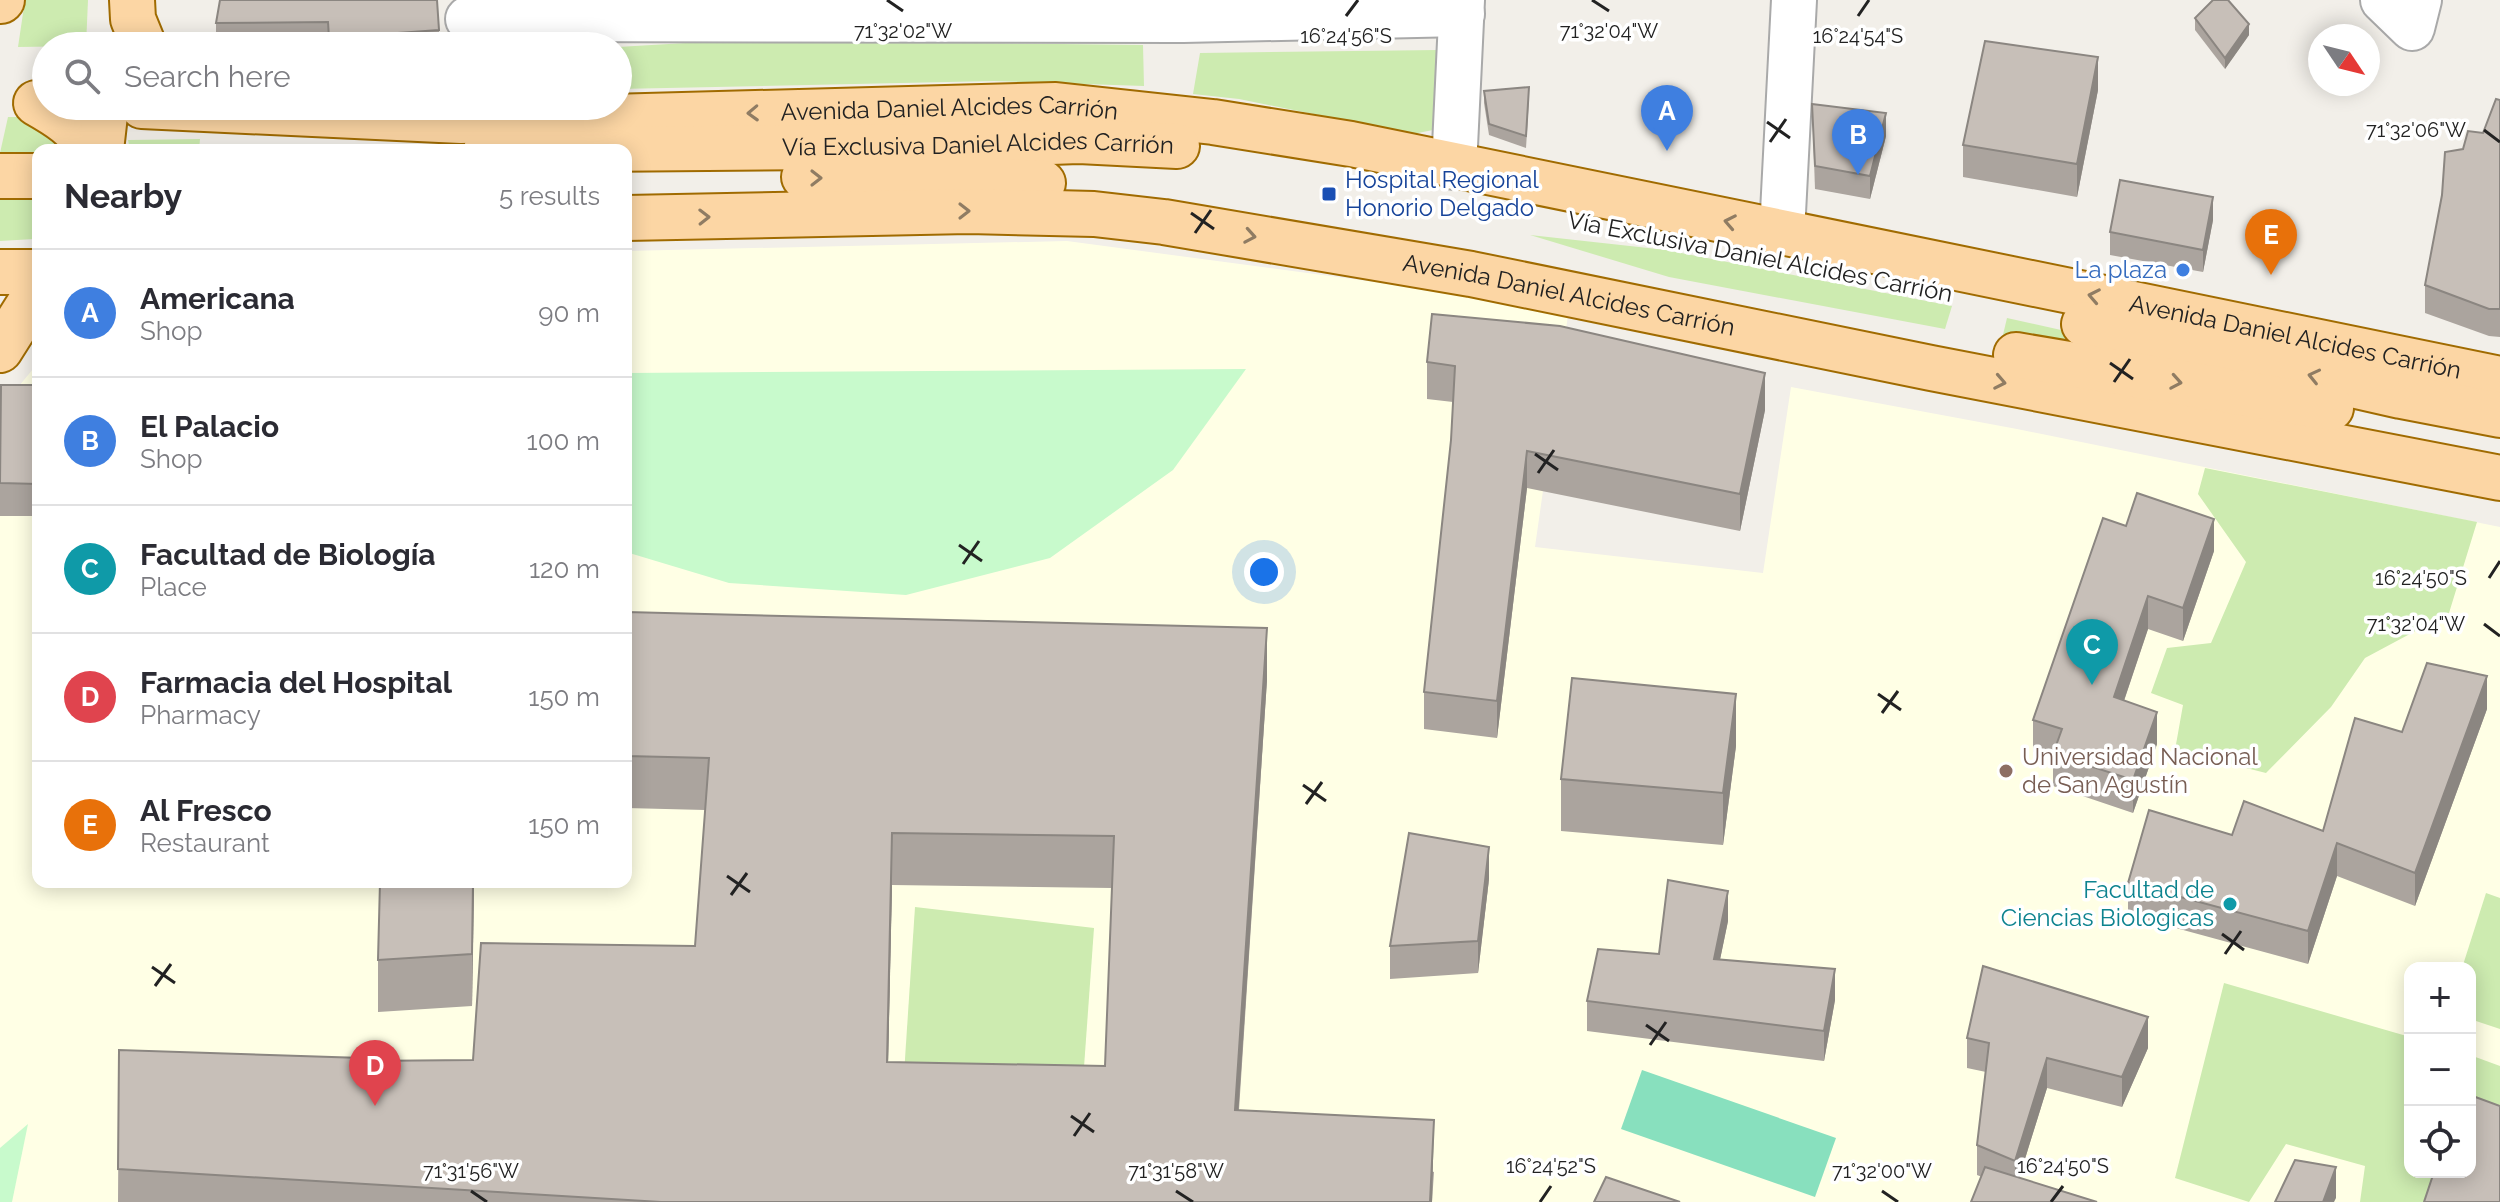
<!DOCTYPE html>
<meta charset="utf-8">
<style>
body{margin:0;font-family:Raleway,sans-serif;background:#f7f7f7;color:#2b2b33}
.controls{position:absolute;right:24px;bottom:24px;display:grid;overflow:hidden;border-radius:16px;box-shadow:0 4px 20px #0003}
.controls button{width:72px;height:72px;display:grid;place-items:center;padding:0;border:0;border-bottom:2px solid #e1e1e2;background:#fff;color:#2b2b33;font:40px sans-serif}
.compass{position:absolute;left:2308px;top:24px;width:72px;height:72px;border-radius:50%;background:#fff;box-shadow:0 4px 20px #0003;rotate:125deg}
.you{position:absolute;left:1264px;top:572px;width:28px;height:28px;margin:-20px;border:6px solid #fff;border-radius:50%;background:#1a73e8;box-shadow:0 0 0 12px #1a73e833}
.badge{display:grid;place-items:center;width:52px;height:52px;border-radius:50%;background:#d40000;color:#fff;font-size:26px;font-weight:700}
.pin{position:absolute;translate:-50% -66px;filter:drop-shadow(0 2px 4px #0008)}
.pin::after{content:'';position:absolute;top:42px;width:28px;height:24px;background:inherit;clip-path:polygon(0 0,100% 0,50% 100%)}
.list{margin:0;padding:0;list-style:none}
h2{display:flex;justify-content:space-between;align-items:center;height:104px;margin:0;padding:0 32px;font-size:34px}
h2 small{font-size:26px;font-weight:400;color:#7c7c81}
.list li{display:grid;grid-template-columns:52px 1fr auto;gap:24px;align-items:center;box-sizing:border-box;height:128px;padding:0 32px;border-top:2px solid #e1e1e2}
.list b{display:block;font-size:30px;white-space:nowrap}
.list p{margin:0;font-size:26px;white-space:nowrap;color:#7c7c81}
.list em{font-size:26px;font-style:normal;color:#7c7c81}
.icon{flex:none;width:44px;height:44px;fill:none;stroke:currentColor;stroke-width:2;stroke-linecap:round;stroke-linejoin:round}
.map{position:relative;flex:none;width:2500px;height:1202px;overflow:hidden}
.search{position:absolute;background:#fff;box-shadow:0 4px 20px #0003;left:32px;top:32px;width:600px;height:88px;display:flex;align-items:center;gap:20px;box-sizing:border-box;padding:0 28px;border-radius:44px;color:#7c7c81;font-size:30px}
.panel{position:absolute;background:#fff;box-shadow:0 4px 20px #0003;left:32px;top:144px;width:600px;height:744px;border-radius:16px}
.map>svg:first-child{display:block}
</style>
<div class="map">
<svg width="2500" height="1202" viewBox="0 0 2500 1202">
<rect width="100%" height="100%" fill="#f2efe9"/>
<!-- education -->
<path fill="#ffffe5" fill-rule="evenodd" d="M1067,241L1569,308L1535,547L1763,573L1791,387L2017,429L2500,527V1202H0V409L38,363V882H626V251ZM2410,968H2470V1172H2410Z"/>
<!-- grass -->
<g fill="#cdebb0">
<polygon points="25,0 88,0 86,46 18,47"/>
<polygon points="736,40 1143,45 1144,86 994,81 618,89 618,47"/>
<polygon points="1438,50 1438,129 1413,134 1239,99 1193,94 1200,53"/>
<polygon points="8,117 29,117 83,150 38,150 38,238 34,239 0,241 0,153"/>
<polygon points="200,139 199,150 130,150 128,140"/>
<polygon points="1530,235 1666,250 1952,306 1945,329 1669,277"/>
<polygon points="2007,318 2227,367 2002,339"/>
<polygon points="2205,468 2477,522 2449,613 2365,658 2331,707 2266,773 2175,750 2183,705 2151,693 2167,648 2211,643 2246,562 2198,494"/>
<polygon points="2486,893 2500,898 2500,1029 2470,1019 2470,968 2462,968"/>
<polygon points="915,907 1094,928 1082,1095 903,1089"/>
<polygon points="2224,983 2410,1037 2410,1172 2436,1172 2428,1202 2360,1202 2365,1166 2286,1144 2249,1202 2175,1178"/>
<polygon points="2470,1055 2500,1066 2500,1122 2470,1123"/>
</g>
<!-- park -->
<g fill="#c8facc">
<polygon points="1246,369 1173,470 1050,558 906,595 729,583 626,552 626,373"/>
<polygon points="28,1124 12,1202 0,1202 0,1148"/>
</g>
<!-- pitch -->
<polygon fill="#88e0be" points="1642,1070 1836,1138 1815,1197 1621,1129"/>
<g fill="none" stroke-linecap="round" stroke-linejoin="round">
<defs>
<g id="minor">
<polyline points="2383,0 2412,28 2419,0"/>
<polyline points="468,19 1183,20 1462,14"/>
<polyline points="1454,167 1462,0"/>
<polyline points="1782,232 1794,0"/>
</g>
<g id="major">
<polyline points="132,0 133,19 144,46"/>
<polyline points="1,1 2,0"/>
<path d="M36,103C59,116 77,127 90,150"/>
<path id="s1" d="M142,106L461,121L1056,105L1213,122L1351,144L2500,379"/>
<polyline points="101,150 106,106"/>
<path id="s2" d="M486,150L940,146L1079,141L1177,146"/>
<polyline points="0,176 38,176"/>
<polyline points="804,177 941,178 1043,183"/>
<path id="s3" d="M626,218L969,211L1094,214L1164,222L1471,274L1931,368L2500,478"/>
<polyline points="0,272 38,272"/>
<polyline points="2084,324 2401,396 2500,415"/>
<polyline points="0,350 38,290"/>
<polyline points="2016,355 2331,408"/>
</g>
</defs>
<!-- minor casing -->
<use href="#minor" stroke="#a9a9a9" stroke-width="48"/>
<!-- major casing -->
<use href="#major" stroke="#a06b00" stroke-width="48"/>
<!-- minor -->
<use href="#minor" stroke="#fff" stroke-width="44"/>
<!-- major -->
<use href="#major" stroke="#fcd6a4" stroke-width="44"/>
</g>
<!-- wall -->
<g fill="#aba49e" fill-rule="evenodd">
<polygon points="220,0 439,30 439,46 329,46 328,41 216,42 216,23"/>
<polygon points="2195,18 2249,35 2225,69 2195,30"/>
<polygon points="2098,90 2077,197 1963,177 1963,145"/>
<polygon points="1484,91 1529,99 1526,148 1489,135 1484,103"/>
<polygon points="2500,100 2500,337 2489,336 2425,313 2425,285 2463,149 2483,133"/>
<polygon points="1812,104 1886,136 1870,199 1815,189"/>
<polygon points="2213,220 2203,272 2110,255 2110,232"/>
<polygon points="1427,362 1765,410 1740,531 1527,488 1497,738 1424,729 1424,692 1451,440 1453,402 1427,399"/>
<polygon points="38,385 38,516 0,516 0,408"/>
<polygon points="2126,526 2214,551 2183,641 2148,629 2124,701 2157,744 2133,813 2053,786 2053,759 2033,752 2033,720"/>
<path d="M626,612L1267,680L1239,1110L1434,1172L1432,1202H118L119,1050L362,1061L473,1060L695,946L705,810L626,808ZM892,885L1112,888L1105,1066L888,1062Z"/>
<polygon points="2487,709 2415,906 2337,876 2308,964 2128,915 2128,883 2232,835 2323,831 2402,732"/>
<polygon points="1736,746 1723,845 1561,831 1561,779"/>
<polygon points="1489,879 1478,973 1390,979 1390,946"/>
<polygon points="474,882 472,1006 378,1012 378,960"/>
<polygon points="1728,921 1720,959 1835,1000 1824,1061 1587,1031 1587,1001 1659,954"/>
<polygon points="1967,1038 2148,1048 2122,1107 2047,1088 2019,1178 1982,1177 1977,1175 1977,1145 1986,1072 1967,1068"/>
</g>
<!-- shaded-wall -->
<g fill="#8b8681">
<polygon points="2249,24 2249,35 2225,69 2225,58"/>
<polygon points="2098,57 2098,90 2077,197 2077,164"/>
<polygon points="1886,113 1886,136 1870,199 1870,176"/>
<polygon points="2213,197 2213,220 2203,272 2203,250"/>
<polygon points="1765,373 1765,410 1740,531 1740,494"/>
<polygon points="1527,451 1527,488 1497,738 1497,701"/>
<polygon points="2214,519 2214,551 2183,641 2183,608"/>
<polygon points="2148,596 2148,629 2114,730 2114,697"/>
<polygon points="1267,628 1267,680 1235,1162 1235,1110"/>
<polygon points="2487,676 2487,709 2415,906 2415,873"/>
<polygon points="1736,694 1736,746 1723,845 1723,793"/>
<polygon points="2157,712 2157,744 2133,813 2133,780"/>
<polygon points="892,833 892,885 887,1114 887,1062"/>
<polygon points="2337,843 2337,876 2308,964 2308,931"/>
<polygon points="1489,847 1489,879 1478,973 1478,941"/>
<polygon points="473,882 474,882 472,1006 472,954"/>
<polygon points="1728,891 1728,921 1714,989 1714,959"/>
<polygon points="1835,969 1835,1000 1824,1061 1824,1031"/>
<polygon points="2148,1017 2148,1048 2122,1107 2122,1077"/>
<polygon points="2047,1058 2047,1088 2015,1191 2015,1161"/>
<polygon points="1434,1120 1432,1202 1430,1202"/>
<polygon points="2336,1167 2336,1198 2334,1202 2323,1202"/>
</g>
<!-- building -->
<g fill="#c7bfb8" stroke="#8b8681" stroke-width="2" fill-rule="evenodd">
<polygon points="220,0 437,0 439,30 329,38 328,22 216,23"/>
<polygon points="2213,0 2228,0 2249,24 2225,58 2195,18"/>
<polygon points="1985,41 2098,57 2077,164 1963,145"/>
<polygon points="1529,87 1526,136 1489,124 1484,91"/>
<polygon points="2496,99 2500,100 2500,309 2489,309 2425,285 2442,195 2445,152 2463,149 2468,131 2483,133"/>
<polygon points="1812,104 1886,113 1870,176 1815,166"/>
<polygon points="2120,180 2213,197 2203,250 2110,232"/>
<polygon points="1432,314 1560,326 1765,373 1740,494 1527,451 1497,701 1424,692 1451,440 1455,366 1427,362"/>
<polygon points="1,385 38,385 38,484 0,483"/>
<polygon points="2137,493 2214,519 2183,608 2148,596 2114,697 2157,712 2133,780 2053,754 2062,729 2033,720 2103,518 2126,526"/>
<path d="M626,612L1267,628L1235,1110L1434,1120L1430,1202H661L118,1169L119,1050L362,1058V1061L473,1060L481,943L695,946L709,758L626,756ZM892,833L1114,836L1105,1066L887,1062Z"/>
<polygon points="2427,663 2487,676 2415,873 2337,843 2308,931 2128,883 2149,810 2232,835 2244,801 2323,831 2355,718 2402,732"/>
<polygon points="1572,678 1736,694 1723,793 1561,779"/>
<polygon points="1409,833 1489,847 1478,941 1390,946"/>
<polygon points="1668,880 1728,891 1714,959 1835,969 1824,1031 1587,1001 1598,949 1659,954"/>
<polygon points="380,882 473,882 472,954 378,960"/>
<polygon points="1983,966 2148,1017 2122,1077 2047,1058 2015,1161 1977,1145 1989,1043 1967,1038"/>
<polygon points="2470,1095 2500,1106 2500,1202 2424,1202 2434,1172 2470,1172"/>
<polygon points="2295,1160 2336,1167 2323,1202 2275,1202"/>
<polygon points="1985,1167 2097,1202 1971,1202"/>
<polygon points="1606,1177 1680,1202 1594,1202"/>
</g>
<!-- one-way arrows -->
<defs><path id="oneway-chevron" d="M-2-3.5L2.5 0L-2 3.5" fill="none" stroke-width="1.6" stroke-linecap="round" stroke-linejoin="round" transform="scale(2)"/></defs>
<g stroke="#8f7c63">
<use href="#oneway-chevron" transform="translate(753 113) rotate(178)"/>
<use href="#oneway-chevron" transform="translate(816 178)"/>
<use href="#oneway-chevron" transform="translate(964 211)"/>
<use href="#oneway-chevron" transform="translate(704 217) rotate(-1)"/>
<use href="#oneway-chevron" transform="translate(1730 222) rotate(-169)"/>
<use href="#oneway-chevron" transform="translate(1250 236) rotate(10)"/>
<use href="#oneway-chevron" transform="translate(2094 296) rotate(-169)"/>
<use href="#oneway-chevron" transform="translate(2314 376) rotate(-167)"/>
<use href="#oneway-chevron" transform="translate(2000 382) rotate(11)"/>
<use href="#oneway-chevron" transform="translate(2176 382) rotate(10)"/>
</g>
<!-- ticks -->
<path fill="none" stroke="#222" stroke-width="3" d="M887,0L903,11M1592,0L1609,11M1346,16L1358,0M1858,16L1869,0M1767,122L1790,138M2484,130L2500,142M1770,142L1786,119M1191,213L1214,229M1195,233L1211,210M2110,363L2133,379M2114,382L2130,359M1535,454L1558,470M1538,473L1554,450M959,545L982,561M963,564L979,541M2489,578L2500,561M2484,624L2500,636M1878,694L1901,710M1882,713L1898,691M1303,785L1326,801M1306,804L1322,782M727,876L750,892M731,895L747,873M2222,934L2244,950M2225,954L2241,931M152,967L175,983M155,986L171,964M1646,1025L1669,1041M1650,1045L1666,1022M1071,1116L1094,1132M1074,1136L1090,1113M471,1191L487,1202M1176,1191L1193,1202M1882,1191L1898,1202M1540,1202L1551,1186M2051,1202L2063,1186"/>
<!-- markers -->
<rect fill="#1a4fb4" stroke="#fff" stroke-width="3" x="1321" y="186" width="16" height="16" rx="4"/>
<circle fill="#3f7fe0" stroke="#fff" stroke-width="3" cx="2183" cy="270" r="8"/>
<circle fill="#8d6e63" stroke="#fff" stroke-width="3" cx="2006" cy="771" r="8"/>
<circle fill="#0f9aa8" stroke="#fff" stroke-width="3" cx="2230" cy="904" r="8"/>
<g text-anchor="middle" stroke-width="7" stroke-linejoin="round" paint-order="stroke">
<!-- street labels -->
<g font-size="24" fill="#222" stroke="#fff">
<text dy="8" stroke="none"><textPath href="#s1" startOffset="808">Avenida Daniel Alcides Carrión</textPath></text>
<text dy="8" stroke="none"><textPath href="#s2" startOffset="492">Vía Exclusiva Daniel Alcides Carrión</textPath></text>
<text transform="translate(1760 257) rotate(11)" y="8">Vía Exclusiva Daniel Alcides Carrión</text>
<text dy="8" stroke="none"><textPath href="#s3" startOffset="950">Avenida Daniel Alcides Carrión</textPath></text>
<text dy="8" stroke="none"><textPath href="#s1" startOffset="2176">Avenida Daniel Alcides Carrión</textPath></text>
</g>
<!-- transit labels -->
<g font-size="24" fill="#164399" stroke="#fff" text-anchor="start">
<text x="1345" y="188">Hospital Regional<tspan x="1345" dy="28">Honorio Delgado</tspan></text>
</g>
<!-- shop labels -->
<g font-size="24" fill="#366cbe" stroke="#fff" text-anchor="end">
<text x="2167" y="278">La plaza</text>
</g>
<!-- education labels -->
<g font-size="24" fill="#785e54" stroke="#fff" text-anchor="start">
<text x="2022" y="765">Universidad Nacional<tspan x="2022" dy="28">de San Agustín</tspan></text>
</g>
<!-- culture labels -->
<g font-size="24" fill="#0d838f" stroke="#fff" text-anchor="end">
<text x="2214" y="898">Facultad de<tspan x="2214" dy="28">Ciencias Biologicas</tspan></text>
</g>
</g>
<g font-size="20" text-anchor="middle" fill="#222" stroke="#fff" stroke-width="7" stroke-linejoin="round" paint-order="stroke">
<text x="903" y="38">71°32'02"W</text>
<text x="1609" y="38">71°32'04"W</text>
<text x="1346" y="43">16°24'56"S</text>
<text x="1858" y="43">16°24'54"S</text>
<text x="2416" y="137">71°32'06"W</text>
<text x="2421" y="585">16°24'50"S</text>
<text x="2416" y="631">71°32'04"W</text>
<text x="1551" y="1173">16°24'52"S</text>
<text x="2063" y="1173">16°24'50"S</text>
<text x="471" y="1178">71°31'56"W</text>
<text x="1176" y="1178">71°31'58"W</text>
<text x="1882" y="1178">71°32'00"W</text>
</g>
</svg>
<div class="controls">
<button>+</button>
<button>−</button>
<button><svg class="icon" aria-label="locate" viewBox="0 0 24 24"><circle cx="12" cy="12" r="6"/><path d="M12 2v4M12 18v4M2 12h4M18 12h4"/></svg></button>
</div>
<svg class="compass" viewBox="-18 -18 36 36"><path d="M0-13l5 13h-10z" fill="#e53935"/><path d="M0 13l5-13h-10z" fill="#7c7c81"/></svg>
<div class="you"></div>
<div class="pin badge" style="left:1667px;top:151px;background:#3f7fe0">A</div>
<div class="pin badge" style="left:1858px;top:175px;background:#3f7fe0">B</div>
<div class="pin badge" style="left:2092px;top:685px;background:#0f9aa8">C</div>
<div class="pin badge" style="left:375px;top:1106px;background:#e0444e">D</div>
<div class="pin badge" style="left:2271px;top:275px;background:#e8710a">E</div>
<div class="search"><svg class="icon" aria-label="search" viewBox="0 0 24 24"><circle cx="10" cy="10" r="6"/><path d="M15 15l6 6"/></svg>Search here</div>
<section class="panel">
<h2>Nearby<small>5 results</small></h2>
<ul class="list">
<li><span class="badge" style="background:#3f7fe0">A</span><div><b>Americana</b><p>Shop</p></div><em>90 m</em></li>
<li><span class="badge" style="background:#3f7fe0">B</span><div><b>El Palacio</b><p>Shop</p></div><em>100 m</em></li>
<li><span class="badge" style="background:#0f9aa8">C</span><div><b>Facultad de Biología</b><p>Place</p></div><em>120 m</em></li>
<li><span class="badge" style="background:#e0444e">D</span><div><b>Farmacia del Hospital</b><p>Pharmacy</p></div><em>150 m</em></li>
<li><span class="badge" style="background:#e8710a">E</span><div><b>Al Fresco</b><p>Restaurant</p></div><em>150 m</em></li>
</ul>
</section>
</div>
